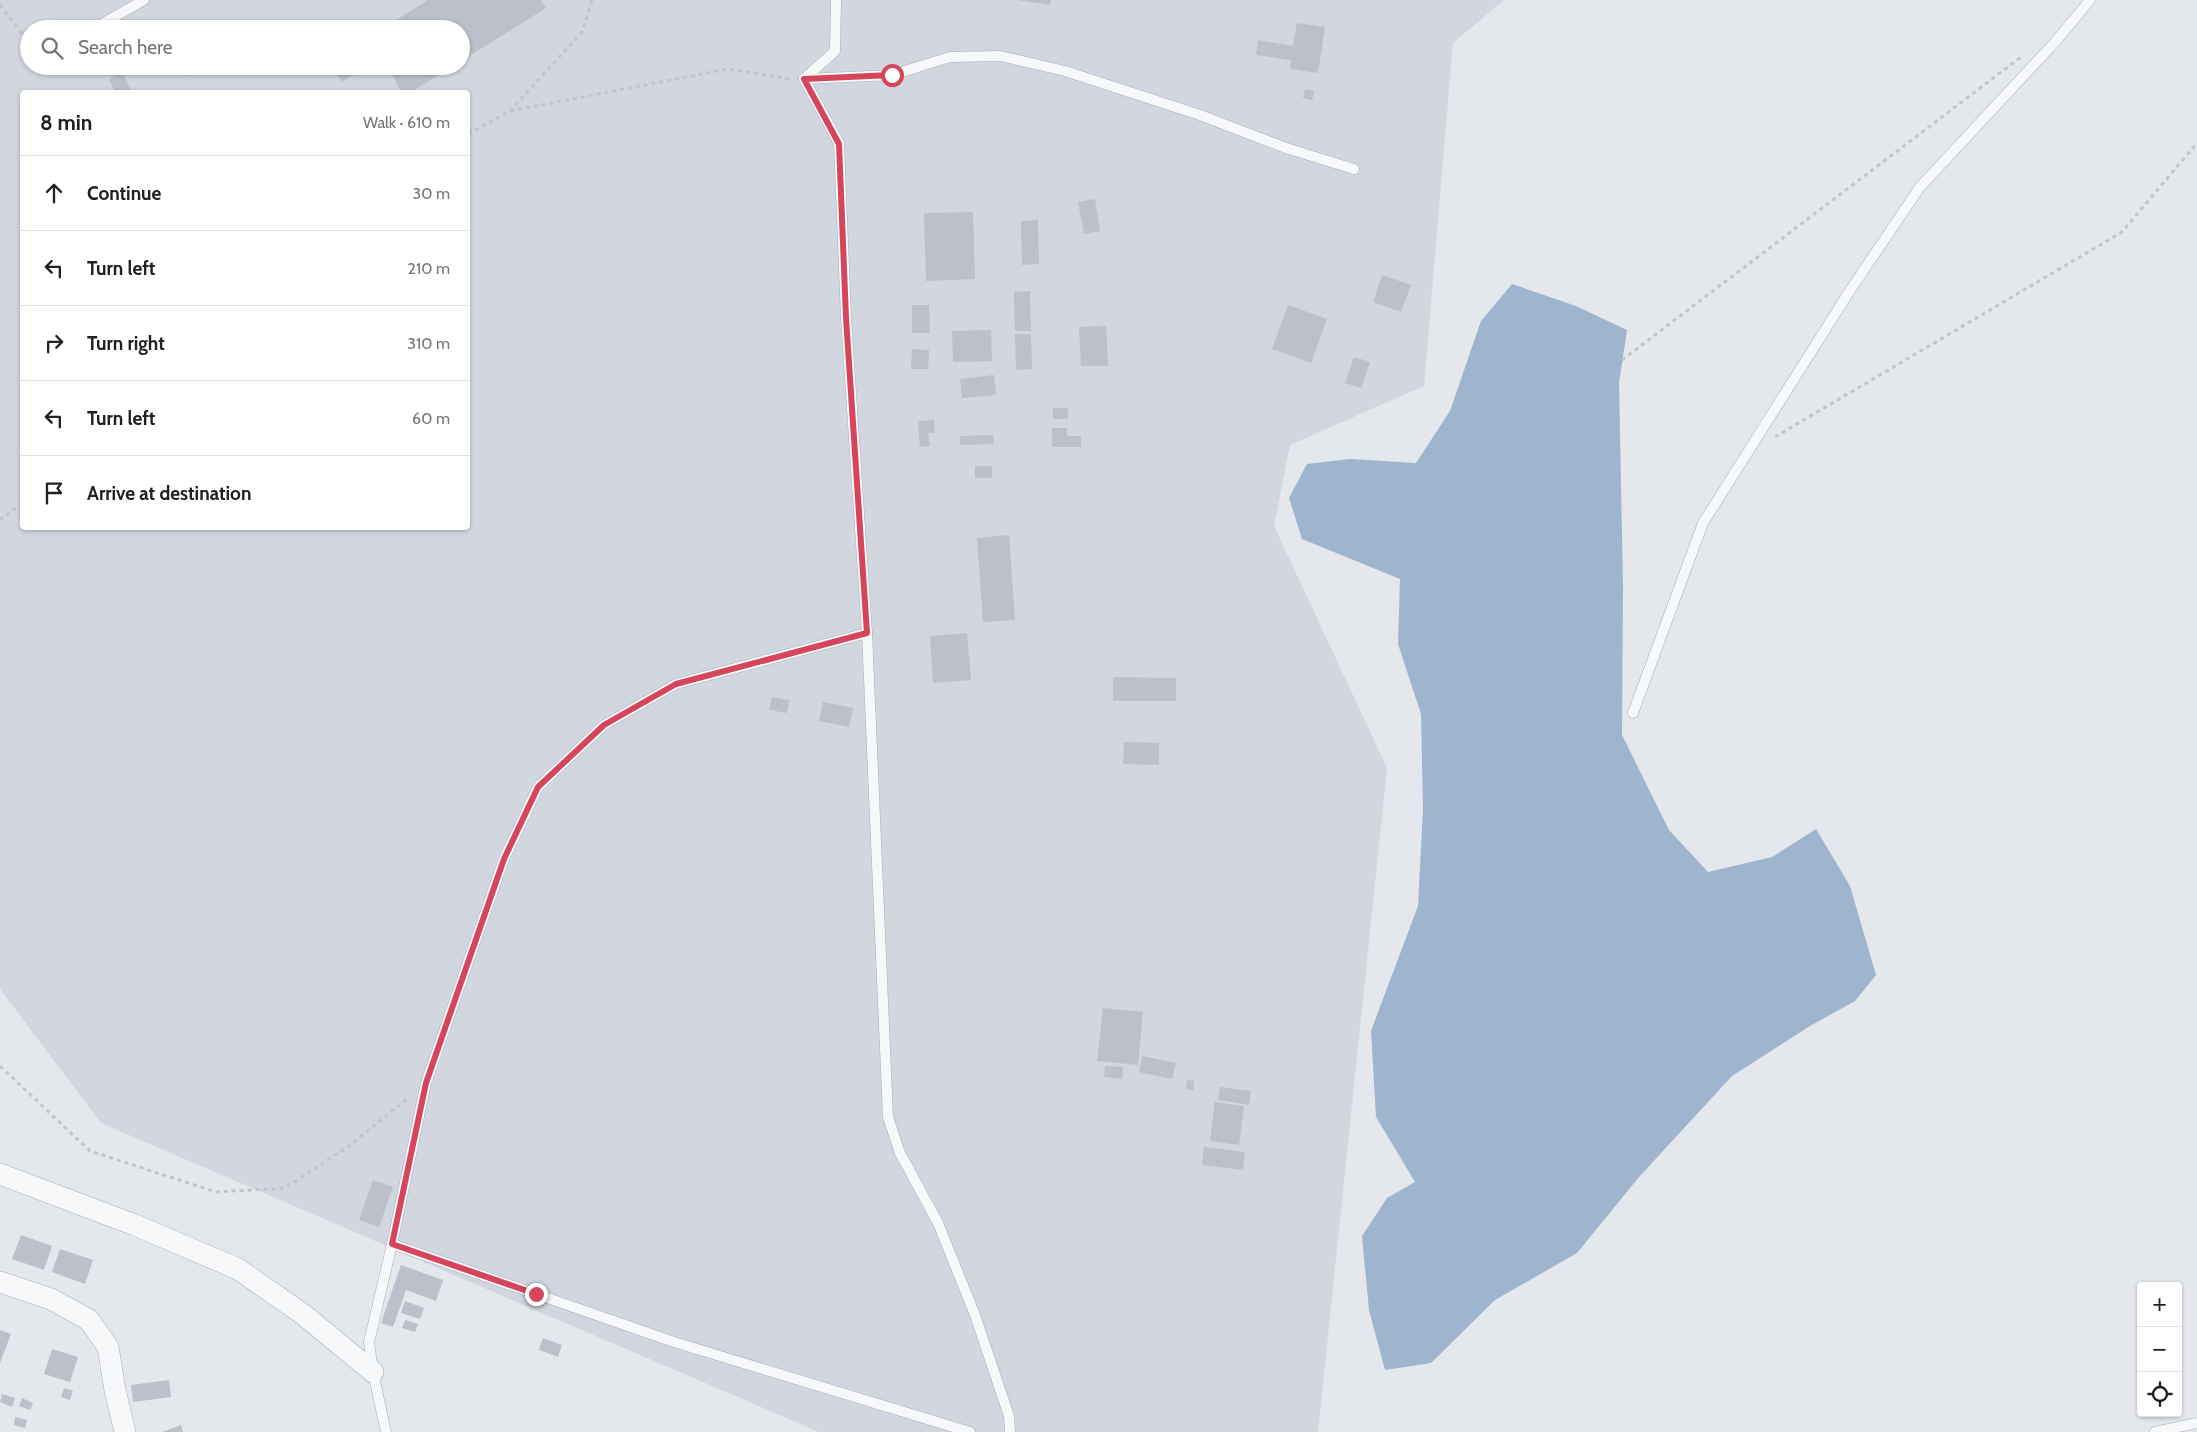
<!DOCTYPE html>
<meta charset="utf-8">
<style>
body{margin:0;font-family:Cabin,sans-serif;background:#f2f2f2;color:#202124}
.controls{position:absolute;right:15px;bottom:15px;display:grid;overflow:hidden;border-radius:5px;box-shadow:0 1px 4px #0004}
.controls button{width:45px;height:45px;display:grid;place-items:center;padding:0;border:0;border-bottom:1px solid #e0e0e0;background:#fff;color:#202124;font:25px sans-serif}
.stop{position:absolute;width:15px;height:15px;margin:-11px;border:4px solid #d5455b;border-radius:50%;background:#fff}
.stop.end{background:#d5455b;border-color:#fff;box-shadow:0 1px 5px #0008}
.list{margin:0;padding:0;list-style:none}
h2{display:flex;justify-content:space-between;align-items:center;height:65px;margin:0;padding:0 20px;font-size:21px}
h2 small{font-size:16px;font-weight:400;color:#757577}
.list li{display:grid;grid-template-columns:32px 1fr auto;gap:15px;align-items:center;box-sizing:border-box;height:75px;padding:0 20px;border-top:1px solid #e0e0e0}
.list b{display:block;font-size:19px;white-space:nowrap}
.list em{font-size:16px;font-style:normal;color:#757577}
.icon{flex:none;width:28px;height:28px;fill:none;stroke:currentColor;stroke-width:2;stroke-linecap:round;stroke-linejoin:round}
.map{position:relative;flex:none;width:2197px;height:1432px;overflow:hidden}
.search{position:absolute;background:#fff;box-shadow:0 1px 4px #0004;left:20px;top:20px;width:450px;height:55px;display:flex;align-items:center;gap:12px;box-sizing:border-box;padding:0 18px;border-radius:28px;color:#757577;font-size:19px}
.panel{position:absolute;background:#fff;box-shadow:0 1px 4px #0004;left:20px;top:90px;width:450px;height:440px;border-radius:5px}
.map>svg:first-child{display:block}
</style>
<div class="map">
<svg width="2197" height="1432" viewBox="0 0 2197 1432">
<rect width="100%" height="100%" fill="#e4e7ec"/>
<!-- built -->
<path fill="#d2d6de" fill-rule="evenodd" d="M0,0H1504L1453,43L1424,386L1290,445L1274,526L1387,768L1318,1432H819L101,1123L0,989ZM29,29H461V66H29ZM22,92H468V528H22Z"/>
<!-- water -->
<polygon fill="#9eb5cd" points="1512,284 1576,306 1627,330 1619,383 1623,586 1622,735 1669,830 1708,872 1772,857 1816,829 1850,886 1876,975 1855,1001 1810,1026 1732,1076 1639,1177 1577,1253 1495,1300 1431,1363 1385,1370 1369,1310 1362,1236 1387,1198 1415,1182 1376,1117 1371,1031 1418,906 1423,809 1421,714 1398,644 1400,579 1302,539 1289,498 1307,464 1350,459 1416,463 1450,411 1481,321"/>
<!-- building -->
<g fill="#bbc0ca">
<polygon points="428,0 541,0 546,8 461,61 461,29 382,29"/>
<polygon points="1018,0 1051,0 1050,5"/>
<polygon points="1297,23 1325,27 1318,73 1290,69 1291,60 1256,55 1258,40 1293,46"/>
<polygon points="184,66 205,66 190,76"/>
<polygon points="333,66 369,66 341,82"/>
<polygon points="388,66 453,66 411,92 401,92"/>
<polygon points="122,72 132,92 115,92 109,79"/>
<polygon points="1305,89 1314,91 1312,100 1303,98"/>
<polygon points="1095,199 1100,231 1084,234 1078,202"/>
<polygon points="973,212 975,279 926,281 924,213"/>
<polygon points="1038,220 1039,264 1022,265 1021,221"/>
<polygon points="1382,275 1411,285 1401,312 1373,302"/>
<polygon points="1030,291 1031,331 1015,331 1014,292"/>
<polygon points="912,305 929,305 930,333 912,333"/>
<polygon points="1288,305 1327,319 1311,363 1272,349"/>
<polygon points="1106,326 1108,366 1081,366 1079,327"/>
<polygon points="991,330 992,361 953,362 952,331"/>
<polygon points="1015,334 1031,334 1032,369 1016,370"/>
<polygon points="912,349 929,350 928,369 911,369"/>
<polygon points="1354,357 1370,362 1361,388 1345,383"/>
<polygon points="994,375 996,395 962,398 960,379"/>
<rect x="1053" y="408" width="15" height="11"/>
<polygon points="934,420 935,433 928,433 930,446 920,447 918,421"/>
<polygon points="1052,428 1067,428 1067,436 1081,436 1081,447 1052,447"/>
<polygon points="993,435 994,444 960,445 960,436"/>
<rect x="975" y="466" width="17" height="12"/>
<polygon points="1009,535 1015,620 983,622 977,538"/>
<polygon points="967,633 971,680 933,683 930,636"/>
<polygon points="1113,677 1176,678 1176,701 1113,701"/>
<polygon points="772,697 789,700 787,713 769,710"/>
<polygon points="823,702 853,708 849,727 819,721"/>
<polygon points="1124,742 1159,743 1159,765 1123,764"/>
<polygon points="1103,1008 1143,1012 1138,1065 1097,1061"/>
<polygon points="1142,1056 1176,1063 1172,1079 1139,1072"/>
<polygon points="1105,1066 1123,1067 1122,1079 1104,1077"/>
<polygon points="1187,1080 1194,1081 1193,1090 1186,1089"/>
<polygon points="1220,1087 1251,1091 1249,1105 1218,1100"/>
<polygon points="1215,1102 1244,1106 1239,1145 1210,1141"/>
<polygon points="1204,1147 1245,1152 1243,1170 1202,1165"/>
<polygon points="373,1180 393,1187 379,1227 359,1220"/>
<polygon points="21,1235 52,1246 44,1270 12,1259"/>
<polygon points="60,1249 93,1260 85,1284 52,1272"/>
<polygon points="401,1265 443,1280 436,1301 406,1290 393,1327 381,1323"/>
<polygon points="405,1301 424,1308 420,1319 401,1313"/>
<polygon points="405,1320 418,1324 415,1332 402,1328"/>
<polygon points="0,1330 11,1334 0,1363"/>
<polygon points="543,1338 562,1345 558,1357 539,1350"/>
<polygon points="52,1349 78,1357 70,1382 44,1374"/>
<polygon points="169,1380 171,1397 133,1402 131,1385"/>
<polygon points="64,1388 73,1391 70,1400 61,1397"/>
<polygon points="2,1394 15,1398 12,1407 0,1402"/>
<polygon points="22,1398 33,1403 30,1410 19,1406"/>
<polygon points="15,1417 27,1420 25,1428 14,1425"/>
<polygon points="181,1425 183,1432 162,1432"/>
</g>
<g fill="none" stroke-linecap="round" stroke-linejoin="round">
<defs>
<g id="service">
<polyline points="93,29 144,0"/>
<polyline points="804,79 835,51 836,0"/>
<polyline points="1633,713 1703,523 1849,292 1920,187 2056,41 2090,0"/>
<polyline points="392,1244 674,1342 970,1432"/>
<polyline points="386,1432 373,1372 369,1342 392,1244 426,1083 504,859 538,787 604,725 676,684 867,633"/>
<polyline points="1010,1432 1009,1416 975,1315 938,1223 900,1153 888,1117 867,633 846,318 839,143 804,79 892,75 950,57 1000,56 1065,71 1200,115 1286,148 1354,169"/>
<polyline points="2155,1432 2197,1423"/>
</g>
<g id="minor">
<polyline points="0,1174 135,1225 238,1269 304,1315 373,1372"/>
<polyline points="0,1282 51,1299 89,1320 108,1347 115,1390 125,1432"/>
</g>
</defs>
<!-- service casing -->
<use href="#service" stroke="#a8aeb7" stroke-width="11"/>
<!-- minor casing -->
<use href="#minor" stroke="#a8aeb7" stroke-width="22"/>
<!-- path -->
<g stroke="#c2c5cb" stroke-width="3" stroke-dasharray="4 4" stroke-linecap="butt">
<polyline points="0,5 29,43"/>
<polyline points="510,111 582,32 592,0"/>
<polyline points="468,134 510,111 728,69 791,79"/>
<polyline points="1622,360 2021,57"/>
<polyline points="1775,437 2122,232 2197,143"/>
<polyline points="0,520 22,503"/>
<polyline points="0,1066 90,1151 216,1192 285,1188 349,1146 408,1098"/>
</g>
<!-- service -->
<use href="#service" stroke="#f7f8fa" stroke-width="10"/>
<!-- minor -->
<use href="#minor" stroke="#f7f8fa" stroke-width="21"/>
</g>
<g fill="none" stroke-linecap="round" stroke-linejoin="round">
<!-- route -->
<polyline stroke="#d5455b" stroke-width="6" points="536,1294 392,1244 426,1083 504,859 538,787 604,725 676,684 867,633 846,318 839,144 804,79 892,75"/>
</g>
</svg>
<div class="controls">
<button>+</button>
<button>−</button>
<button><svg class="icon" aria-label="locate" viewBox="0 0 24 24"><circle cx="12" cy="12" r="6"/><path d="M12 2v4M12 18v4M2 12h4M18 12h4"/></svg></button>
</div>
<div class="stop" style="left:892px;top:75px"></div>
<div class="stop end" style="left:536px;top:1294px"></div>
<div class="search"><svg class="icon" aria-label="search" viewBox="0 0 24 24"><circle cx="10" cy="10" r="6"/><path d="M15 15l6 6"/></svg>Search here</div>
<section class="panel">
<h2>8 min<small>Walk · 610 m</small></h2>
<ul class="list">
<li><svg class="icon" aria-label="ahead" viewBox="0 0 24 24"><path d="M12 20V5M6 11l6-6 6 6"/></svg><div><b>Continue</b></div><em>30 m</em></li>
<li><svg class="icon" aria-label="left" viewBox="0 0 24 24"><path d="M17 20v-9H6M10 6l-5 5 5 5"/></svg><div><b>Turn left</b></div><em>210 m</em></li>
<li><svg class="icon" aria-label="right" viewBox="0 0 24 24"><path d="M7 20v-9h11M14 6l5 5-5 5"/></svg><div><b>Turn right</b></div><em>310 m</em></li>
<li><svg class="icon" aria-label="left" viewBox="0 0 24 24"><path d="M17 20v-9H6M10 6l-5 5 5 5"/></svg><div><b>Turn left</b></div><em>60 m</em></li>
<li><svg class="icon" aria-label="arrive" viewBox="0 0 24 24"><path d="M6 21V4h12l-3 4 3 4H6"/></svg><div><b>Arrive at destination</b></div></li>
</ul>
</section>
</div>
